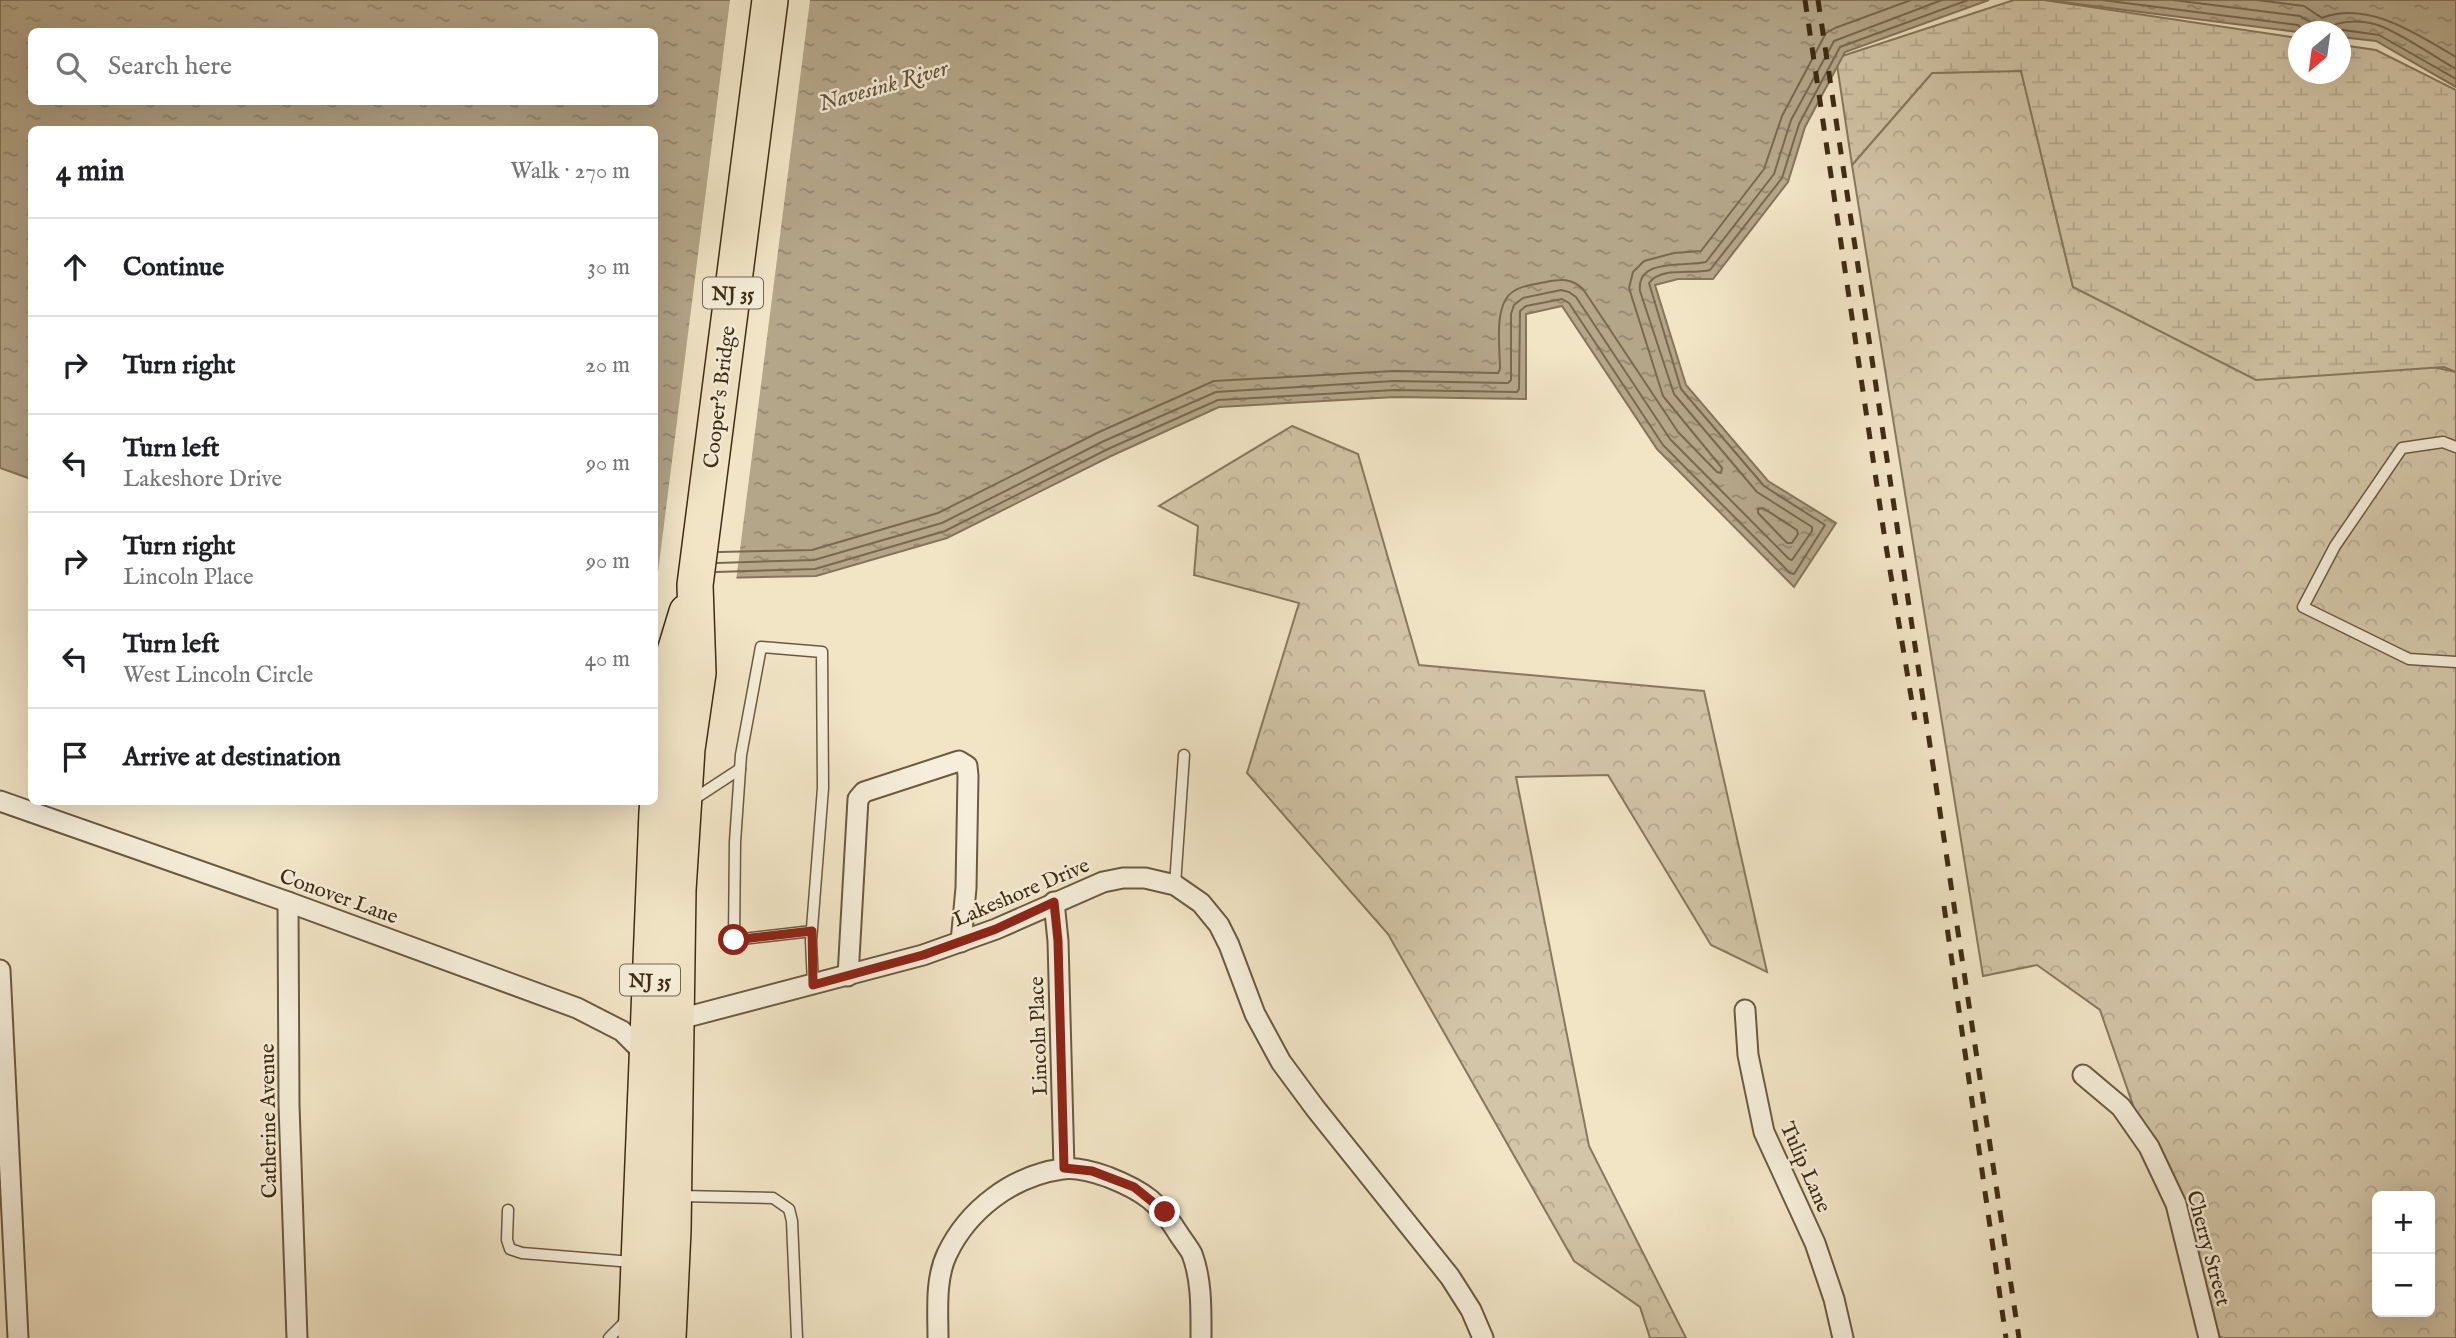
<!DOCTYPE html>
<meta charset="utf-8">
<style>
body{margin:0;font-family:"IM FELL English",serif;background:#f6f6f6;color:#202124}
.controls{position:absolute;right:21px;bottom:21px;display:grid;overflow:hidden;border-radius:10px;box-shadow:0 7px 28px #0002}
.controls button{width:63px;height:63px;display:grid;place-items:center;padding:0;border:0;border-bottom:2px solid #e0e0e0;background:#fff;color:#202124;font:35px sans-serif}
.compass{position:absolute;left:2288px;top:21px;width:63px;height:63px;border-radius:50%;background:#fff;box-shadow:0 7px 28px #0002;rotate:209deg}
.stop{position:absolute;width:21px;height:21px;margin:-16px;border:5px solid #8f2418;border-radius:50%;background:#fff}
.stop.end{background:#8f2418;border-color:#fff;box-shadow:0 2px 7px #0008}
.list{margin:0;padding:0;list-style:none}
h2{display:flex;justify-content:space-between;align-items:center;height:91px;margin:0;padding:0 28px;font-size:30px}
h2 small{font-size:23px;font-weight:400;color:#757577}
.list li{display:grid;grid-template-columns:46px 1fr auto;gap:21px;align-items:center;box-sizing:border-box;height:98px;padding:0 28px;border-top:2px solid #e0e0e0}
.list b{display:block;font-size:26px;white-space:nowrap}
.list p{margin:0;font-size:23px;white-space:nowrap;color:#757577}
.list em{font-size:23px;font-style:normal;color:#757577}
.icon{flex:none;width:38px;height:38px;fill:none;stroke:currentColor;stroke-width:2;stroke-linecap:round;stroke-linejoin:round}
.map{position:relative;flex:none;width:2456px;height:1338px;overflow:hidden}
.search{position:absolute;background:#fff;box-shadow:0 7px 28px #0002;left:28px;top:28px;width:630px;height:77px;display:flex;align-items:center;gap:18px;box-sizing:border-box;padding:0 24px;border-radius:10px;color:#757577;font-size:26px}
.panel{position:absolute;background:#fff;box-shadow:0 7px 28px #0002;left:28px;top:126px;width:630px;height:679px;border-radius:10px}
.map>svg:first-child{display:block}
</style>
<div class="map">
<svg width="2456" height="1338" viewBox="0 0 2456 1338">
<defs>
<pattern id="forest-crowns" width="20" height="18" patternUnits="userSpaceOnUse" patternTransform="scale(1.75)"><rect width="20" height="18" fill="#d3c6a8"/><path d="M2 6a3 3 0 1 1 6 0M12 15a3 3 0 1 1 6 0" fill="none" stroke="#b6aa90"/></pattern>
<pattern id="wetland-marsh" width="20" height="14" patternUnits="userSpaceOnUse" patternTransform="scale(1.75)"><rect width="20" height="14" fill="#d3c6a8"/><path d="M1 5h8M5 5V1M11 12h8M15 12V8" fill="none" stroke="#b6aa90"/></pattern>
<pattern id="water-ripples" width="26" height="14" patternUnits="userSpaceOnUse" patternTransform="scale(1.75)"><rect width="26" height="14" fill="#b4a689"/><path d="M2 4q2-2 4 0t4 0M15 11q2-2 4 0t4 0" fill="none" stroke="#94876f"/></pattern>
</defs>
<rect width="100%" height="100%" fill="#f1e5c6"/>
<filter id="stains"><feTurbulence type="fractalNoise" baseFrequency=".00286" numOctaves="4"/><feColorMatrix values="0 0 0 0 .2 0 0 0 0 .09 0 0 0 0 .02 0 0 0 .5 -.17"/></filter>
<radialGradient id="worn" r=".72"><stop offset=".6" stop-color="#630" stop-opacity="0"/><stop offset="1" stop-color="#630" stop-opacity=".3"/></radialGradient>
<!-- forest -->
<g fill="url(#forest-crowns)" stroke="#88795e" stroke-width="2" fill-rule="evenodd">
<path d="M2021,70L2073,287L2456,372V1338H2223L2212,1333L2100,1010L2037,965L1983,976L1852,165L1932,73ZM2377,1196H2430V1312H2377Z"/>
<polygon points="1292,426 1358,454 1419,665 1704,691 1767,972 1711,945 1608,775 1516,777 1589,1146 1686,1338 1650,1338 1640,1307 1574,1261 1388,934 1247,773 1299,603 1194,575 1198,526 1159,506"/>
</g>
<!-- wetland -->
<polygon fill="url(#wetland-marsh)" stroke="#88795e" stroke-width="2" points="2014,0 2044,0 2298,38 2298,74 2340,74 2341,45 2376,50 2456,90 2456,372 2444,367 2256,380 2073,287 2021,71 1932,73 1852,165 1836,58"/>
<!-- water -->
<g fill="url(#water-ripples)" stroke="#85755a" stroke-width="2" fill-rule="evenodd">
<path d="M0,0H1989L1845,52L1805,127L1788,182L1713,279H1678L1655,285L1686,385L1768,481L1836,523L1794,587L1657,449L1562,306L1526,314V399L1395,397L1219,407L1111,456L947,538L816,576L719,578L657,591L655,600L654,130H32L31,479L0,468ZM32,32H654V102H32Z"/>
<polygon points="2046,0 2456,0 2456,87 2376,41 2341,37 2340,32 2298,32"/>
</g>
<!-- pier -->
<polygon fill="#f1e5c6" points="730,0 810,0 736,581 720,582 660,594 658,602 654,604"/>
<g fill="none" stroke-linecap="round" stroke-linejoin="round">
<!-- shore -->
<g stroke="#79694e" stroke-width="2">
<polyline points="2102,0 2298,25 2305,32"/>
<polyline points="2173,0 2300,16 2310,22 2314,32"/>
<path d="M2257,0L2304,6L2322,18C2367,0 2417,34 2456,57"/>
<path d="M2326,32C2336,17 2368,21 2383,27C2408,38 2432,55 2456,69"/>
<polyline points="2338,32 2343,30 2379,35 2456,79"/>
<polygon points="1763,508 1797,530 1798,534 1792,543 1787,543 1758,513 1758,509"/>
<path d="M719,552L812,550L938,513L1099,432L1214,381L1394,371L1498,373L1500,369C1500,347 1493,303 1514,291C1523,285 1536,284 1546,282C1561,279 1571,278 1583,289L1678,432L1717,472L1721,473L1722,468L1663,396L1629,288L1633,272L1644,261L1674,253L1701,251L1764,169L1782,116L1826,33L1835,28L1911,0"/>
<path d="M717,563L814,560L942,523L1104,441L1216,392L1394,381L1508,383L1511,380V314L1514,305L1523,298L1561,290L1569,292L1576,297L1670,439L1789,559L1792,560L1812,531V527L1757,492L1674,394L1640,291C1636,257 1687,267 1706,262L1774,174L1791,120L1834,41L1942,0"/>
<path d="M716,572L815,569L945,531L1108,449L1218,400L1395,390L1517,392L1519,389L1520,311L1526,306L1562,299L1569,303L1663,445L1790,573L1794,574L1825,525L1764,486L1681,389L1649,283C1662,266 1693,275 1710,270L1782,178L1799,124L1840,47L1968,0"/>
</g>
<defs>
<g id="lane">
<polyline points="2456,447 2443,442 2402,448 2335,546 2303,607 2409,659 2456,662"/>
<polyline points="691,801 740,769"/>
<polyline points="1175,885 1184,755"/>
<polyline points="812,931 734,940 735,842 741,755 761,647 822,652 823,788 811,941 813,984"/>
<polyline points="681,1196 773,1198 789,1209 792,1221 797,1338"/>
<polyline points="508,1210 507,1240 510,1249 522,1253 632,1262"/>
<polyline points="609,1338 627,1320"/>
</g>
<g id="street">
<polyline points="0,801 288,902 577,1008 622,1031 648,1057"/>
<polyline points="288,902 289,1105 297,1338"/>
<polyline points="1054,902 1058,941 1064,1168"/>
<polyline points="0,970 18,1338"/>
<polyline points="848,976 858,799 864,792 959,761 967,766 968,776 966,888 961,942"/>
<polyline points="1745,1010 1748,1055 1764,1132 1815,1243 1834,1299 1843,1338"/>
<polyline points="676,1020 923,955 996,929 1103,882 1123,878 1145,878 1175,885 1201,903 1219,925 1229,945 1255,1014 1281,1062 1315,1108 1450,1277 1471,1310 1483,1338"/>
<polyline points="2083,1075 2121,1107 2149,1147 2176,1204 2209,1338"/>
<path d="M938,1338C938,1311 935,1279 947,1254C968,1210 1012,1176 1062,1169C1077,1167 1094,1172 1108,1177C1144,1191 1160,1203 1180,1236C1184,1242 1189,1248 1192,1254C1202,1280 1201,1311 1201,1338"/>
</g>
<g id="highway">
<polyline points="636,1338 657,812 670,668 687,612"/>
<polyline points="668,1338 673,1230 678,890 687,749 698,673 695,585 770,0"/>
</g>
</defs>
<!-- lane casing -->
<use href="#lane" stroke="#6b5a40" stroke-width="13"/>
<!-- street casing -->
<use href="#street" stroke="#6b5a40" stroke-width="23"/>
<!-- highway casing -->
<use href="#highway" stroke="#3e2c13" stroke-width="38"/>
<!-- lane -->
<use href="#lane" stroke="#f6eeda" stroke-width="10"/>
<!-- street -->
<use href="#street" stroke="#f6eeda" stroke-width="19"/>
<!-- highway -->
<use href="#highway" stroke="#f1e5c6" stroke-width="35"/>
<!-- rail -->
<g stroke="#3e2c13" stroke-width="5" stroke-dasharray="12 12" stroke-linecap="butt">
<polyline points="1805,0 1885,540 1915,720"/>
<polyline points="1818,0 2019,1338"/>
<polyline points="1944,906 2006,1338"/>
</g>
</g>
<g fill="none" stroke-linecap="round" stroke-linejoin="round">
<!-- route -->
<polyline stroke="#8f2418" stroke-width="9" points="734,940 812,931 813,985 923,955 996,929 1054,902 1058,941 1064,1168 1092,1171 1134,1187 1165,1212"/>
</g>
<g text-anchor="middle" stroke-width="5" stroke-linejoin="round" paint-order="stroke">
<!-- shield labels -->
<g fill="#f6eeda" stroke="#75664f" stroke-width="2">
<rect x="703" y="277.5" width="60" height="31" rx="5"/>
<rect x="620" y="964.5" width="60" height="31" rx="5"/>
</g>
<g font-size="19" font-weight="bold" fill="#3e2c13">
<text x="733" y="300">NJ 35</text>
<text x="650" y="987">NJ 35</text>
</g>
<!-- street labels -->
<g font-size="21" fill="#3e2c13" stroke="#f6eeda">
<text transform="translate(719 397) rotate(-83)" y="7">Cooper's Bridge</text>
<text transform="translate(1021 892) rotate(-23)" y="7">Lakeshore Drive</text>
<text transform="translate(339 896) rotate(20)" y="7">Conover Lane</text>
<text transform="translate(1038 1036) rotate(-92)" y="7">Lincoln Place</text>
<text transform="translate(268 1121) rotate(-91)" y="7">Catherine Avenue</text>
<text transform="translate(1806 1167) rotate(66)" y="7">Tulip Lane</text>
<text transform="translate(2209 1248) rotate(75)" y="7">Cherry Street</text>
</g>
<!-- water labels -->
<g font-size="23" font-style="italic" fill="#615136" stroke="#f6eeda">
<text transform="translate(883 85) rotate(-16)" y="8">Navesink River</text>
</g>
</g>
<rect width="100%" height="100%" filter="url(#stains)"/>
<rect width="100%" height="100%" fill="url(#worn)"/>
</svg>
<div class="controls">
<button>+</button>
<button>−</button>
</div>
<svg class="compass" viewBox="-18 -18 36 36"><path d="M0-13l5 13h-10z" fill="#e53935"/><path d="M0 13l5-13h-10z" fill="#757577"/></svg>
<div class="stop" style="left:734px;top:940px"></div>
<div class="stop end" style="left:1165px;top:1212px"></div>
<div class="search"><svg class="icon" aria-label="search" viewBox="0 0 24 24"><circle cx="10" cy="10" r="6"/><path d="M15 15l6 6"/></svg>Search here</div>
<section class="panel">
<h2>4 min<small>Walk · 270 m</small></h2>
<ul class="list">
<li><svg class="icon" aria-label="ahead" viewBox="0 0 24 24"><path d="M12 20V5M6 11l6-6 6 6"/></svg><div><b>Continue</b></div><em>30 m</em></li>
<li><svg class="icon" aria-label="right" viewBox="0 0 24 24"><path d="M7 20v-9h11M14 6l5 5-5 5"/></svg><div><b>Turn right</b></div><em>20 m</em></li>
<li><svg class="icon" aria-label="left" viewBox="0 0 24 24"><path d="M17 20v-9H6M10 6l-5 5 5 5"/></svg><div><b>Turn left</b><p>Lakeshore Drive</p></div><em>90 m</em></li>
<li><svg class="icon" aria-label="right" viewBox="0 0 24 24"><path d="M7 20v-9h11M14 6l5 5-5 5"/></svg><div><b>Turn right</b><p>Lincoln Place</p></div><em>90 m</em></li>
<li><svg class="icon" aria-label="left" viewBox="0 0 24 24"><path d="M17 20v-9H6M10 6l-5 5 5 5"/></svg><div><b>Turn left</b><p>West Lincoln Circle</p></div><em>40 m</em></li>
<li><svg class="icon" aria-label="arrive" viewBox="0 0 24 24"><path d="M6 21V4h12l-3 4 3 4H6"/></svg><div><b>Arrive at destination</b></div></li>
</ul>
</section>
</div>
